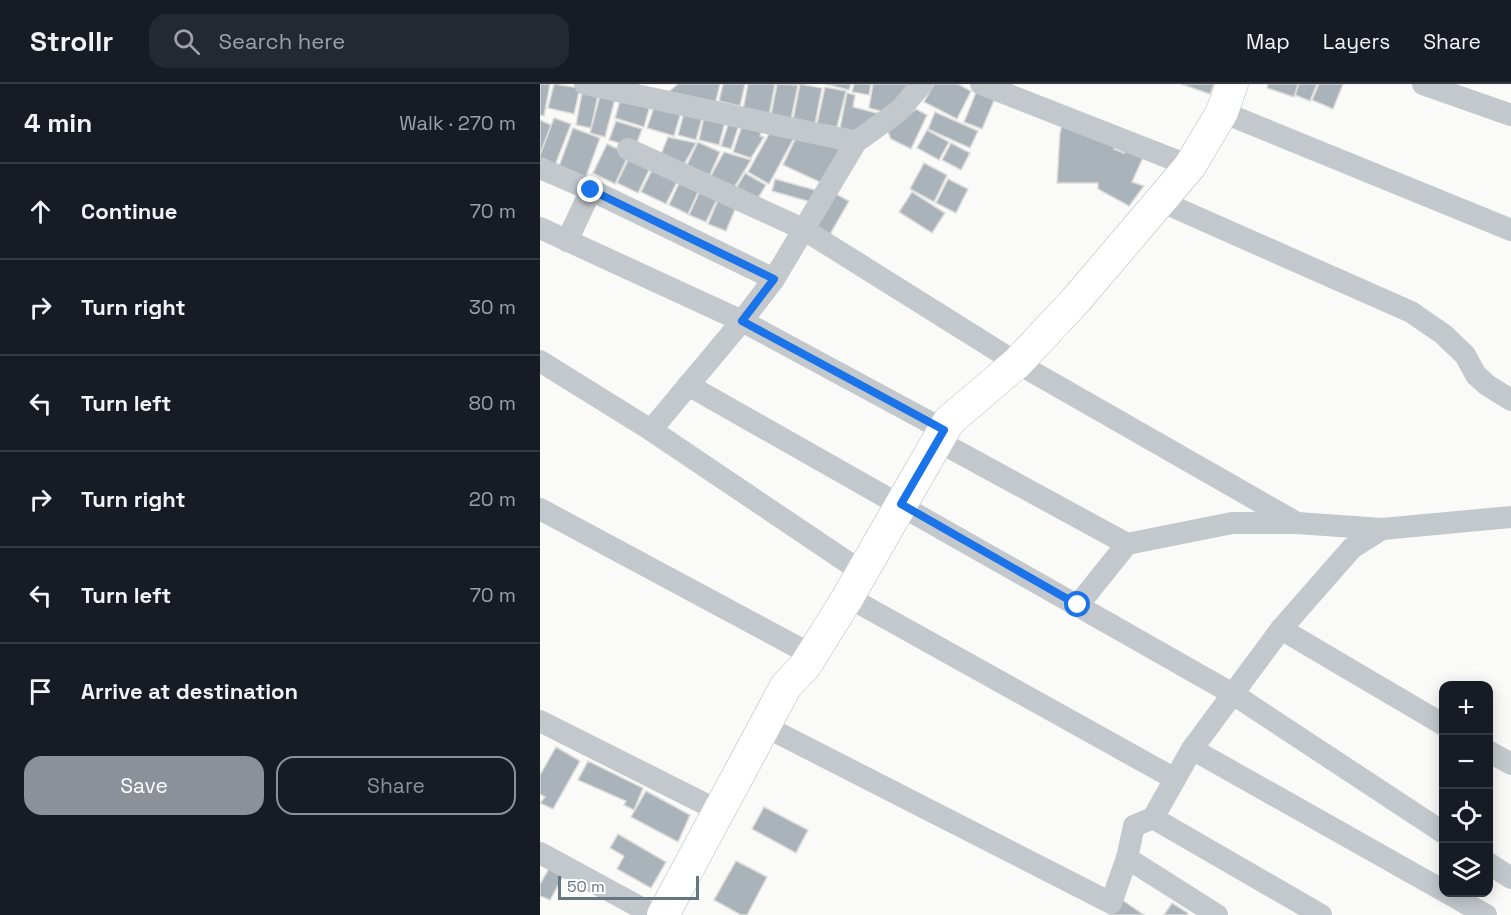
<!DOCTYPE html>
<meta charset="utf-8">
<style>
body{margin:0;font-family:"Space Grotesk",sans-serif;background:#242831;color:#f1f3f6}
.controls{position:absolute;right:18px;bottom:18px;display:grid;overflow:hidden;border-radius:12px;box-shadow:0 3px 15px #0003}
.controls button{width:54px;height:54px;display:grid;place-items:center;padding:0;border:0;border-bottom:2px solid #363941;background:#171b24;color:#f1f3f6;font:30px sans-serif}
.scale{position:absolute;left:18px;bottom:15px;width:141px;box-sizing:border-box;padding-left:6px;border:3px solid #657683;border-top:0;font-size:16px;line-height:21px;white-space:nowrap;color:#657683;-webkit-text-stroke:4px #fff;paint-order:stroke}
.stop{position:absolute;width:18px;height:18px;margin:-14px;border:4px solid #1a73e8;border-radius:50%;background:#fff}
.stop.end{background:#1a73e8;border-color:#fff;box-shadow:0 2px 6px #0008}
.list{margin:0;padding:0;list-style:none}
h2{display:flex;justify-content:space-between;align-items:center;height:78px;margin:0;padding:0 24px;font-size:26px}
h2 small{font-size:20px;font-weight:400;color:#9ea1a6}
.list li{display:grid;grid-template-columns:39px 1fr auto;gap:18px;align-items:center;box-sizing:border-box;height:96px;padding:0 24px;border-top:2px solid #363941}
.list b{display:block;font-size:22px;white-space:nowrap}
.list em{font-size:20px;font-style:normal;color:#9ea1a6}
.actions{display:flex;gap:12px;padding:18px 24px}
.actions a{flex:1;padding:14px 0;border:2px solid #8c9099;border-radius:18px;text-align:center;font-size:21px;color:#8c9099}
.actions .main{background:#8c9099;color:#fff}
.icon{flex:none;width:33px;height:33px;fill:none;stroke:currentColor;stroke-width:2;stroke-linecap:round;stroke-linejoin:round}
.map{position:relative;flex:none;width:971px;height:831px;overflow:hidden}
header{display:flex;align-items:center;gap:36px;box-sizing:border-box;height:84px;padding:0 30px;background:#171b24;border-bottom:2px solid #363941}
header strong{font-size:28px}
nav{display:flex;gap:33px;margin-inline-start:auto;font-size:21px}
.search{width:420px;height:54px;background:#242831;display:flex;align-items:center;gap:15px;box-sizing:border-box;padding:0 21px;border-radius:18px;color:#9ea1a6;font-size:22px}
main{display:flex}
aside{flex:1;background:#171b24}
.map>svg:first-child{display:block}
</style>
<header>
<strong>Strollr</strong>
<div class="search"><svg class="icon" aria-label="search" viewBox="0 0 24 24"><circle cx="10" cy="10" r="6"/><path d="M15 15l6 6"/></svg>Search here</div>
<nav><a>Map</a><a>Layers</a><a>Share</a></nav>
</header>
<main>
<aside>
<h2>4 min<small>Walk · 270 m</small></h2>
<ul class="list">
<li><svg class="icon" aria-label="ahead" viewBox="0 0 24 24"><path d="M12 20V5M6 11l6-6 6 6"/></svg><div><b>Continue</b></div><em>70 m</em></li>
<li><svg class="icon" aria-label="right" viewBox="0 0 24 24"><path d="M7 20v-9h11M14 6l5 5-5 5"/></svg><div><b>Turn right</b></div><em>30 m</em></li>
<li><svg class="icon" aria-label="left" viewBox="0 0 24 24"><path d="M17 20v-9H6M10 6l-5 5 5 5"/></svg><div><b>Turn left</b></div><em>80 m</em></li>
<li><svg class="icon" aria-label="right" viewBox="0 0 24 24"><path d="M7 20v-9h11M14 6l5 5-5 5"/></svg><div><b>Turn right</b></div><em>20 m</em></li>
<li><svg class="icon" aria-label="left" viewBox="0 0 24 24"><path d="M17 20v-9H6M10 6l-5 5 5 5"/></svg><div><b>Turn left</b></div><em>70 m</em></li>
<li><svg class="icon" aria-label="arrive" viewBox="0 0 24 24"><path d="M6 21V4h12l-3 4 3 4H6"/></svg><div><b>Arrive at destination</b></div></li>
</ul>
<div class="actions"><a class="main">Save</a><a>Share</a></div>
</aside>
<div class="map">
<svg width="971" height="831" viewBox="0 0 971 831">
<rect width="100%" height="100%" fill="#fafaf8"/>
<!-- building -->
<g fill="#aab3b9" stroke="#dcdcda" stroke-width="1.5">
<polygon points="0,0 10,0 4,32 0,31"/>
<polygon points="14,0 40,4 34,30 8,24"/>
<polygon points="138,0 180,0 175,21 126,10"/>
<polygon points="183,0 205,0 200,22 179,17"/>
<polygon points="208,0 235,0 229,31 203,26"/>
<polygon points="237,0 258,1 251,35 231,31"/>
<polygon points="260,0 282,4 275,40 253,36"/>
<polygon points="285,0 311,0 309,6"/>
<polygon points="314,0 331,0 329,11 312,8"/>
<polygon points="333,0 373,0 347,29 329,24"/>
<polygon points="394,0 418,0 431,7 417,35 384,18"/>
<polygon points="641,0 674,0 670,10"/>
<polygon points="728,0 756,0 758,1 754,13 727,4"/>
<polygon points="759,0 777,0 770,17 755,11"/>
<polygon points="779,0 803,0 793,25 772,16"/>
<polygon points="43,3 59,6 51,44 36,41"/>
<polygon points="285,3 306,7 297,43 277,40"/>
<polygon points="437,6 455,14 442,45 424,38"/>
<polygon points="61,8 76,11 65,53 50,49"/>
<polygon points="307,9 315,11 313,23 348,32 319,48 300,44"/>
<polygon points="82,10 111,18 104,43 75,34"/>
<polygon points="115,20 141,28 134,52 107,44"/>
<polygon points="376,25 387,31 371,65 351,55 348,48"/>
<polygon points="395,28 438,47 430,64 388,45"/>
<polygon points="144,29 162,34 156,56 138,51"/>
<polygon points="164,33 185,38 179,61 159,56"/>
<polygon points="14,34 31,40 14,84 0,79 0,71"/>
<polygon points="190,35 200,38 191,65 181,62"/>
<polygon points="0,36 11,41 0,70"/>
<polygon points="204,36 223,43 220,52 224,53 211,74 193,68"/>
<polygon points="76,37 102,45 95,64 69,56"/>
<polygon points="235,39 256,50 229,100 208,88"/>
<polygon points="522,40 577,58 574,65 584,69 587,62 605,69 592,98 604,102 589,122 558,105 558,99 517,99 520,49"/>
<polygon points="33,44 60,54 45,95 18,85"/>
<polygon points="260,45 301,63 284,100 243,81"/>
<polygon points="387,46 409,58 399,76 377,64"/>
<polygon points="128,53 156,59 142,84 119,75"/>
<polygon points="158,58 180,68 168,95 145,85"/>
<polygon points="411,59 430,69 421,86 402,76"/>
<polygon points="67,60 89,70 75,100 53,89"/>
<polygon points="184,68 211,76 192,107 168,97"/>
<polygon points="90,72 111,82 98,109 77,99"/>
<polygon points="384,79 407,91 394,118 370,105"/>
<polygon points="114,82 139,94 126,120 101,108"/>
<polygon points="205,89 226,101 215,119 194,108"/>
<polygon points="235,95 275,106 271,118 232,107"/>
<polygon points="408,95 428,105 416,129 396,119"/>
<polygon points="140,97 159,106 148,130 129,121"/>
<polygon points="160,107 177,115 166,138 149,131"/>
<polygon points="292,108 309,117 285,159 268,150"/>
<polygon points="372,108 405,129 392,149 359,128"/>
<polygon points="178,116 196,123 186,147 168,140"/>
<polygon points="16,663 40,677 13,725 0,719 5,713 0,710 0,691"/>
<polygon points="48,677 103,704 94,726 84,721 86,717 38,696"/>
<polygon points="106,707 150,731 138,758 91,733"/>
<polygon points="224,723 268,746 256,769 212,745"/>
<polygon points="78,750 126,778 111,804 77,785 84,772 70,764"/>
<polygon points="196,777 227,793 207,831 201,831 174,816"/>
<polygon points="10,783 25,789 10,816 0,812 0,800"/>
<polygon points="578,813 604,831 568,831"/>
<polygon points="632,819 648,829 647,831 624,831"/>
</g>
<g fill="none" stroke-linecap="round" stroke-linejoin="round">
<defs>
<polyline id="secondary" points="123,831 246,602 265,582 308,513 409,337 477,279 536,216 650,82 682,28 692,0"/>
</defs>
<!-- secondary casing -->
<use href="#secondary" stroke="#b3babf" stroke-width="33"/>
<!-- street -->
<g stroke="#c3c8cc" stroke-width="22">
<polyline points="45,0 316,58"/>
<polyline points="441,0 650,82"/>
<polyline points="883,0 971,31"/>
<polyline points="682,28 971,146"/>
<polyline points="88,65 263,145 477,279 757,439"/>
<polyline points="0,84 51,106 234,195"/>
<polyline points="620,117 871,228 903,250 925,271 936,291 947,301 971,316"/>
<polyline points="0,144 202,237 404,346"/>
<polyline points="27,157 51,106"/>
<polyline points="0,277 111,346 322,488"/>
<polyline points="148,301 693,610 904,749"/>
<polyline points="111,346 202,237 234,195 316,58 360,26 382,0"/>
<polyline points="398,357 587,460"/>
<polyline points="0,425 272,571"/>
<polyline points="308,513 635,695"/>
<polyline points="538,521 587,460 692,439 757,439 842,445 971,433"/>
<polyline points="741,545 904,641"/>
<polyline points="0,637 179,727"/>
<polyline points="238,649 571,819 587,774 594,742 613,734 652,665 741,545 812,464 842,445"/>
<polyline points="652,665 904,807"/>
<polyline points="948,667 971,680"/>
<polyline points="613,734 781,831"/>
<polyline points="0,769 114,831"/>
<polyline points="587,774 677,831"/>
<polyline points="948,779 971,794"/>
<polyline points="906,808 946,831"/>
</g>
<!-- secondary -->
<use href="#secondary" stroke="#fff" stroke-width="32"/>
</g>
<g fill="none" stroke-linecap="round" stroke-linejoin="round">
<!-- route -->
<polyline stroke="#1a73e8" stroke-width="8" points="51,106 234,195 202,237 404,346 361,420 538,521"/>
</g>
</svg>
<div class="controls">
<button>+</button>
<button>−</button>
<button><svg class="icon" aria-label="locate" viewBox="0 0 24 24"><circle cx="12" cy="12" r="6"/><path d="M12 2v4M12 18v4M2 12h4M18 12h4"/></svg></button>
<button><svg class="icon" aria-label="layers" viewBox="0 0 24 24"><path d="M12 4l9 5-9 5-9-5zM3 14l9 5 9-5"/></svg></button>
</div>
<div class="scale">50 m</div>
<div class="stop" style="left:538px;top:521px"></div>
<div class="stop end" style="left:51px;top:106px"></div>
</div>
</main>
